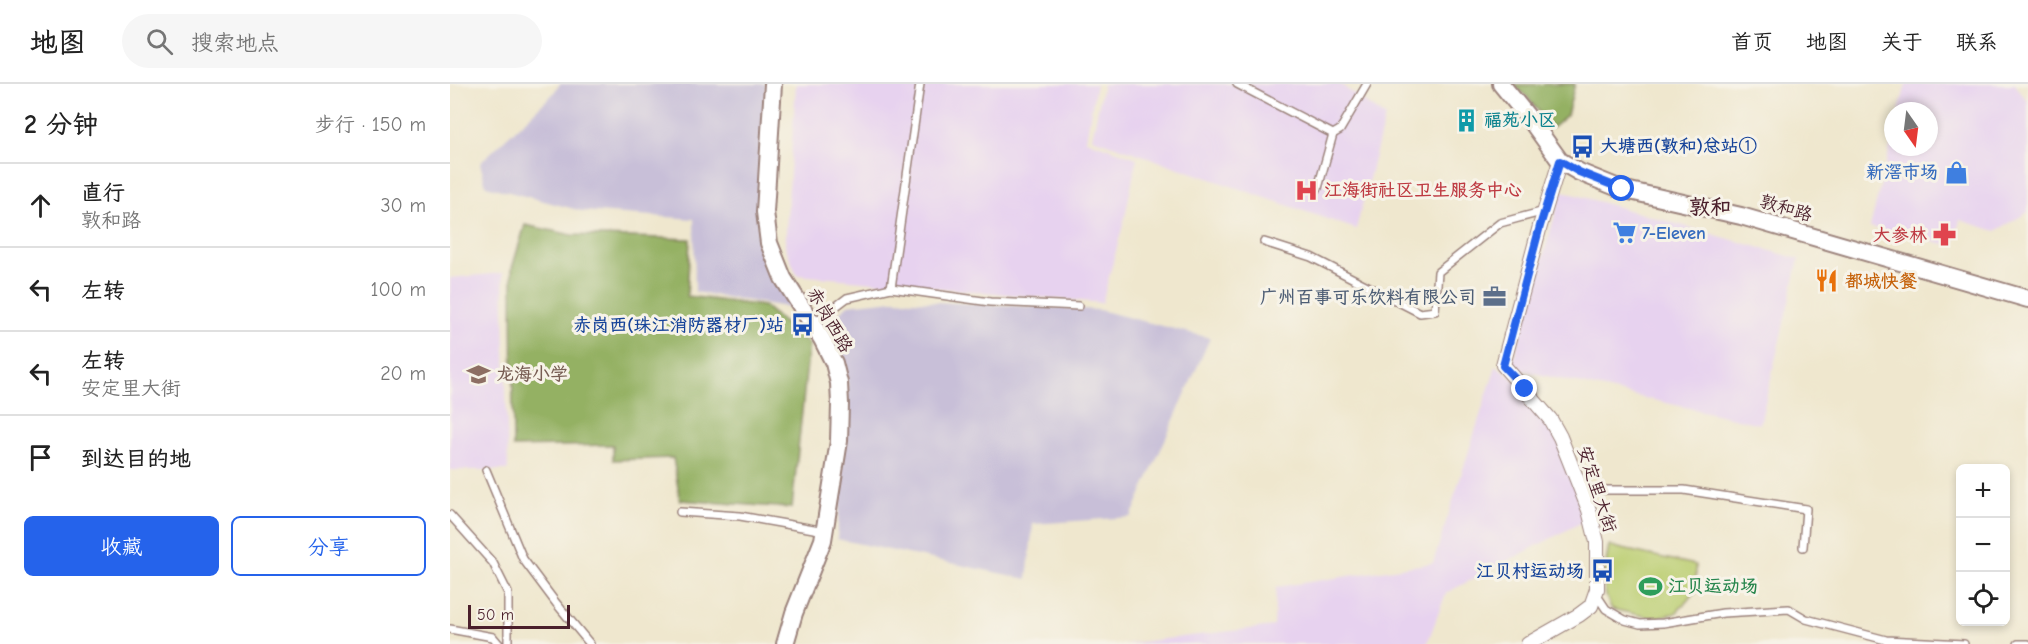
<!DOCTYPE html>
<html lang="zh">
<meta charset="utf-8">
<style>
body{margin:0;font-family:"Comic Neue","LXGW WenKai TC",sans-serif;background:#f6f6f6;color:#222}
.controls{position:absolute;right:18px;bottom:18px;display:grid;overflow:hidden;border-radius:9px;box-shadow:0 3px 9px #0003}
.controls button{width:54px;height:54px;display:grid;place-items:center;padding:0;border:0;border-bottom:2px solid #e0e0e0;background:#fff;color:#222;font:30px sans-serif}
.compass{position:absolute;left:1434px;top:18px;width:54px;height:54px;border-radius:50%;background:#fff;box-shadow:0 3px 9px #0003;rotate:166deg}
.scale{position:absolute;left:18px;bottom:15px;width:102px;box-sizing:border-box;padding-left:6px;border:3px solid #4a1f2b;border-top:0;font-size:16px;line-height:21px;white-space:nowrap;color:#4a1f2b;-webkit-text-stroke:4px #f7f3e8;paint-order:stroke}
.stop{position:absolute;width:18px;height:18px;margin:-14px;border:4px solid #2563eb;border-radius:50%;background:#fff}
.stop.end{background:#2563eb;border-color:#fff;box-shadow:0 2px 6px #0008}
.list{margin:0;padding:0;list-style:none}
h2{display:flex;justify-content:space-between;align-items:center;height:78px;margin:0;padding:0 24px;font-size:26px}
h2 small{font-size:20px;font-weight:400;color:#767676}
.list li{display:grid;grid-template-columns:39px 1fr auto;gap:18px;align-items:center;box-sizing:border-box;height:84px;padding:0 24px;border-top:2px solid #e0e0e0}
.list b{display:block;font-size:22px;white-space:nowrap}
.list p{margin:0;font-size:20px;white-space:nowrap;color:#767676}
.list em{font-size:20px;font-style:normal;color:#767676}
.actions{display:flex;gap:12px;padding:18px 24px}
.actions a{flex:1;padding:14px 0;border:2px solid #2563eb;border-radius:9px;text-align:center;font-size:21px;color:#2563eb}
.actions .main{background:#2563eb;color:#fff}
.icon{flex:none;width:33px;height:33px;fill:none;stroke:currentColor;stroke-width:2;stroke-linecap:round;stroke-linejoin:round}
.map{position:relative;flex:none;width:1578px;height:560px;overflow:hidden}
header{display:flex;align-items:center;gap:36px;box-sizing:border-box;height:84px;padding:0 30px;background:#fff;border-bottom:2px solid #e0e0e0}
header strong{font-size:28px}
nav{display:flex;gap:33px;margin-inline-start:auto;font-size:21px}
.search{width:420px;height:54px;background:#f6f6f6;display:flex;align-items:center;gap:15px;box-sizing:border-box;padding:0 21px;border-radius:33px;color:#767676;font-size:22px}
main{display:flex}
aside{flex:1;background:#fff}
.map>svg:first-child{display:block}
</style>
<header>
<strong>地图</strong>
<div class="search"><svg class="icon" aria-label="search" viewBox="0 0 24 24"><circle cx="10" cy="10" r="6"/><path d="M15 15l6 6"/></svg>搜索地点</div>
<nav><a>首页</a><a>地图</a><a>关于</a><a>联系</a></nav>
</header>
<main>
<aside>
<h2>2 分钟<small>步行 · 150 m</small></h2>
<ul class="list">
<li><svg class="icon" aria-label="ahead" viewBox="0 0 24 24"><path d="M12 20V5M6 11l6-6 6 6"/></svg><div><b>直行</b><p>敦和路</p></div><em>30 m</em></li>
<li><svg class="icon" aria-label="left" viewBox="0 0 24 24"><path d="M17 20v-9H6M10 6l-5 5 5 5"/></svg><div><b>左转</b></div><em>100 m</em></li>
<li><svg class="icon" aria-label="left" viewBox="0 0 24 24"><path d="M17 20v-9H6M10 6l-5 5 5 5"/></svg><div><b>左转</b><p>安定里大街</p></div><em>20 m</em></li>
<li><svg class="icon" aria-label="arrive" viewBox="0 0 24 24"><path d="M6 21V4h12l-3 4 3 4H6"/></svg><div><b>到达目的地</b></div></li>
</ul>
<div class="actions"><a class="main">收藏</a><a>分享</a></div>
</aside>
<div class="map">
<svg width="1578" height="560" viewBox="0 0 1578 560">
<rect width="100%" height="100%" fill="#f7f3e8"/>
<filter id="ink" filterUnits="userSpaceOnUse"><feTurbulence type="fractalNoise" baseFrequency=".0167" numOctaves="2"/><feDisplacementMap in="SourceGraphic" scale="12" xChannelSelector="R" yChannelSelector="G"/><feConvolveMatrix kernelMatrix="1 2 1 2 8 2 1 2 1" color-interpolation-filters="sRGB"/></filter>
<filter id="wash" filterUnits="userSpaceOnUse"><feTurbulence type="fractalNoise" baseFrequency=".008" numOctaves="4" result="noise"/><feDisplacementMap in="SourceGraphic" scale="24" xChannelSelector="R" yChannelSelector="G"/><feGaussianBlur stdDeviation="1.35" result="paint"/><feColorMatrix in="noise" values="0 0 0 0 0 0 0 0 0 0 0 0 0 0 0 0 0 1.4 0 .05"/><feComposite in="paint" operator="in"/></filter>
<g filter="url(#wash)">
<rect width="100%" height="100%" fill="#efe7ce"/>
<!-- built -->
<g fill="#e7d2ef">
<polygon points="346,0 646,0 636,56 687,74 674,137 652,219 347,191 335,162"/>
<polygon points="653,0 890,0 935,33 906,145 642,54"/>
<polygon points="1456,0 1565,0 1578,18 1578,128 1546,147 1510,136 1504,162 1420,143 1443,52 1443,63 1479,63 1479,27 1449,27"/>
<polygon points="1112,107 1349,175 1310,340 1061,284"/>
<polygon points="53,189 58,386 0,386 0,194"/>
<polygon points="1046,282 1062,294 1106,350 1140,434 996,509 977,560 673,560 824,542 826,503 983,479"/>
</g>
<!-- industrial -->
<g fill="#c8bfd8">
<polygon points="110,0 316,0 309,141 317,178 342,224 245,208 244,135 132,127 36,102 30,79 102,11"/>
<polygon points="444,216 649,226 760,254 681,433 583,440 577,495 387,455 398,300 380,238 398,221"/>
</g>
<!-- green -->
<path fill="#bbce71" stroke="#82764e" stroke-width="1.5" d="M1159,462L1246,481V507L1226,529L1203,534L1162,525C1149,505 1155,485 1159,462Z"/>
<!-- forest -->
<g fill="#94b163" stroke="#6f6847" stroke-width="1.5">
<polygon points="1125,0 1117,31 1102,44 1077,13 1063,1"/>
<polygon points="75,141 122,151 240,155 237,212 314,222 359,260 342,424 230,416 223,374 163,376 163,361 63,363 62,184"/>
</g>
</g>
<g filter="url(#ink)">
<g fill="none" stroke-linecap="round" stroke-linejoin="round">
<defs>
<g id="service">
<polyline points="787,0 883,50 890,46 917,0"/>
<polyline points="868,104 883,50"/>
<polyline points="814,158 861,173 970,229 985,227 988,188 1050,139 1095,127"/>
<polyline points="441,204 470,0"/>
<polyline points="364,239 397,214 441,204 540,218 629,222"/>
<polyline points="36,386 73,475 106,519 140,560"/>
<polyline points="1131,406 1234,406 1356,425 1353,463"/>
<polyline points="230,428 290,432 375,447"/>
<polyline points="0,431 43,479 58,509 58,560"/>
<polyline points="1146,510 1156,525 1175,536 1190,540 1213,539 1273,529 1339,525 1356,535 1436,556 1514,560"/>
<polyline points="0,545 43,553 49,560"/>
<polyline points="1568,560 1578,560"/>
</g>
<polyline id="minor" points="1078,560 1129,531 1141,522 1147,505 1147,458 1139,426 1110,353 1100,335 1053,281 1090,142 1110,77"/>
<g id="tertiary">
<polyline points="323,0 315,128 319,159 333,194 372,255 384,279 389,299 390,320 389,357 373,456 344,529 335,560"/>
<polyline points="1051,0 1082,38 1110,77 1129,88 1171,105 1291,132 1578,215"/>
</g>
</defs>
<!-- service casing -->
<use href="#service" stroke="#9c837c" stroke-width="10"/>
<!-- minor casing -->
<use href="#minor" stroke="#9c837c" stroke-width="16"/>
<!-- tertiary casing -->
<use href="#tertiary" stroke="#9c837c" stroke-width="20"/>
<!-- service -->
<use href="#service" stroke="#fff" stroke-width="7"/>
<!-- minor -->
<use href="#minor" stroke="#fff" stroke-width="14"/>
<!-- tertiary -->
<use href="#tertiary" stroke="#fff" stroke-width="16"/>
</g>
</g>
<g fill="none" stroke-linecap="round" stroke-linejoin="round" filter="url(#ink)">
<!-- route -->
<polyline stroke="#2563eb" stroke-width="8" points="1075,305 1053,282 1090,142 1110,77 1129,88 1172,105"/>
</g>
<!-- icons -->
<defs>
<symbol id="building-bare" viewBox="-9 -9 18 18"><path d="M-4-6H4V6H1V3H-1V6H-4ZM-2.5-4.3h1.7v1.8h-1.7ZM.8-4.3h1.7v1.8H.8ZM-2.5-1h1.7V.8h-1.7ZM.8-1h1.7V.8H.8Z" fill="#0f9aa8" stroke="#f7f3e8" stroke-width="2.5" paint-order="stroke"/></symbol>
<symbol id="bus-bare" viewBox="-9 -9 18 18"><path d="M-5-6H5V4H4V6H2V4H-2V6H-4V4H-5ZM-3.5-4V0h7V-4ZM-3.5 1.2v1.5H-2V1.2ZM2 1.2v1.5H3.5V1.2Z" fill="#1a4fb4" stroke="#f7f3e8" stroke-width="2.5" paint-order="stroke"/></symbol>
<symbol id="shop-bare" viewBox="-9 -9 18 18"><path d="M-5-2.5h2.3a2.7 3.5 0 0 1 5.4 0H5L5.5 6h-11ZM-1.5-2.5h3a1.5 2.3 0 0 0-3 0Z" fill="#3f7fe0" stroke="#f7f3e8" stroke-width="2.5" paint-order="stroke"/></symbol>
<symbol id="hospital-bare" viewBox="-9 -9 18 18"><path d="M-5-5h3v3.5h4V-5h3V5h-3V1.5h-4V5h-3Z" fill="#e0444e" stroke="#f7f3e8" stroke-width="2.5" paint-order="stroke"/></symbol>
<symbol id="supermarket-bare" viewBox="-9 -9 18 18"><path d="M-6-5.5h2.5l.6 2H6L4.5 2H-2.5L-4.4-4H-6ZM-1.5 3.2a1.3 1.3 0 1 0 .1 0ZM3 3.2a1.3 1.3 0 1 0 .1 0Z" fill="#3f7fe0" stroke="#f7f3e8" stroke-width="2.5" paint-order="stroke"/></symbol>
<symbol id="pharmacy-bare" viewBox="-9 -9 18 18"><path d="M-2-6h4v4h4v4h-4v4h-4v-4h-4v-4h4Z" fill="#e0444e" stroke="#f7f3e8" stroke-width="2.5" paint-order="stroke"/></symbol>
<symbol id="restaurant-bare" viewBox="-9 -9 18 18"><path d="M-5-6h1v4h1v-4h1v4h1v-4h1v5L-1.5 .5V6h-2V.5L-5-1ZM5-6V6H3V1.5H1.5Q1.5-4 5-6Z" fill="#e8710a" stroke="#f7f3e8" stroke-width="2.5" paint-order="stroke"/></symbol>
<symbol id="office-bare" viewBox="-9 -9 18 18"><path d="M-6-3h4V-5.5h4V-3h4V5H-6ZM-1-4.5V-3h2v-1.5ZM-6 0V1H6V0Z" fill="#5c6f8a" stroke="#f7f3e8" stroke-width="2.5" paint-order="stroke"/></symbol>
<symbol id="school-bare" viewBox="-9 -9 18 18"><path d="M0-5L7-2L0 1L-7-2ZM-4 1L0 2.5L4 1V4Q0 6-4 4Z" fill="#8d6e63" stroke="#f7f3e8" stroke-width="2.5" paint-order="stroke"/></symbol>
<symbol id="stadium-bare" viewBox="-9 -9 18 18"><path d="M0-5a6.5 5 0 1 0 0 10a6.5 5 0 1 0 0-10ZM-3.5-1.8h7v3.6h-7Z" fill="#2e9e5b" stroke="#f7f3e8" stroke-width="2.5" paint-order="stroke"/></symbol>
</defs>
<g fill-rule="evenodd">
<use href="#building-bare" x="1000" y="20" width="33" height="33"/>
<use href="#bus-bare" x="1116" y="46" width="33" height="33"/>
<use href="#shop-bare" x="1490" y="72" width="33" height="33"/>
<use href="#hospital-bare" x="840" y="90" width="33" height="33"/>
<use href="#supermarket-bare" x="1158" y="132" width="33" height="33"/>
<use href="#pharmacy-bare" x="1478" y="134" width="33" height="33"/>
<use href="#restaurant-bare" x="1360" y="180" width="33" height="33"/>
<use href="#office-bare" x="1028" y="196" width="33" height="33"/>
<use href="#bus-bare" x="336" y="224" width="33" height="33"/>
<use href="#school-bare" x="12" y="274" width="33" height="33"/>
<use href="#bus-bare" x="1136" y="470" width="33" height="33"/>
<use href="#stadium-bare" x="1184" y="486" width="33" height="33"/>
</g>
<g text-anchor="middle" stroke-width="6" stroke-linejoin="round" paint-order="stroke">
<!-- culture labels -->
<g font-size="18" font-weight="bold" fill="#0d838f" stroke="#f7f3e8" text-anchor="start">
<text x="1034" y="42">福苑小区</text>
</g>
<!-- transit labels -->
<g font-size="18" font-weight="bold" fill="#164399" stroke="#f7f3e8" text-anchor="end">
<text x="1150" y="68" text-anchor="start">大塘西(敦和)总站①</text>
<text x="334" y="247">赤岗西(珠江消防器材厂)站</text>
<text x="1134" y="493">江贝村运动场</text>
</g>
<!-- shop labels -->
<g font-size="18" font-weight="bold" fill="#366cbe" stroke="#f7f3e8" text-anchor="end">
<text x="1488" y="94">新滘市场</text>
<text x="1192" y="155" text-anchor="start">7-Eleven</text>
</g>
<!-- health labels -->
<g font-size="18" font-weight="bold" fill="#be3a42" stroke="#f7f3e8" text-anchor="start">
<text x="874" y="112">江海街社区卫生服务中心</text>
<text x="1477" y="157" text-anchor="end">大参林</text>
</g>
<!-- street labels -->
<g font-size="18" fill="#4a1f2b" stroke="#f7f3e8">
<text transform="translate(1336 124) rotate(16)" y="6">敦和路</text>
<text transform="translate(380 236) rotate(60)" y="6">赤岗西路</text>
<text transform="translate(1147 405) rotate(72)" y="6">安定里大街</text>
</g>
<!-- food labels -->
<g font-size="18" font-weight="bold" fill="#c56008" stroke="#f7f3e8" text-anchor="start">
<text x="1395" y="203">都城快餐</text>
</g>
<!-- service labels -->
<g font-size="18" font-weight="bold" fill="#4e5e75" stroke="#f7f3e8" text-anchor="end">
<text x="1026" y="219">广州百事可乐饮料有限公司</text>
</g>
<!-- education labels -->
<g font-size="18" font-weight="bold" fill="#785e54" stroke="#f7f3e8" text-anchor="start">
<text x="46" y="296">龙海小学</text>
</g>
<!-- leisure labels -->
<g font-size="18" font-weight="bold" fill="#27864d" stroke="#f7f3e8" text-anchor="start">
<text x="1218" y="508">江贝运动场</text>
</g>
<!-- quarter labels -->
<g font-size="21" font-weight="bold" fill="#4a1f2b" stroke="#f7f3e8">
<text x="1260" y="130">敦和</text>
</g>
</g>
</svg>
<div class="controls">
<button>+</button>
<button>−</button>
<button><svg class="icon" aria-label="locate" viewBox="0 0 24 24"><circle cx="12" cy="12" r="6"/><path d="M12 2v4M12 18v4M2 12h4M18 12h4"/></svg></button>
</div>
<svg class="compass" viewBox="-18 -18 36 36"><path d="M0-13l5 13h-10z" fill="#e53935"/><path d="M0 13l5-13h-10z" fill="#767676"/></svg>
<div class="scale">50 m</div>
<div class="stop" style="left:1172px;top:105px"></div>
<div class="stop end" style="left:1075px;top:305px"></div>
</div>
</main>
